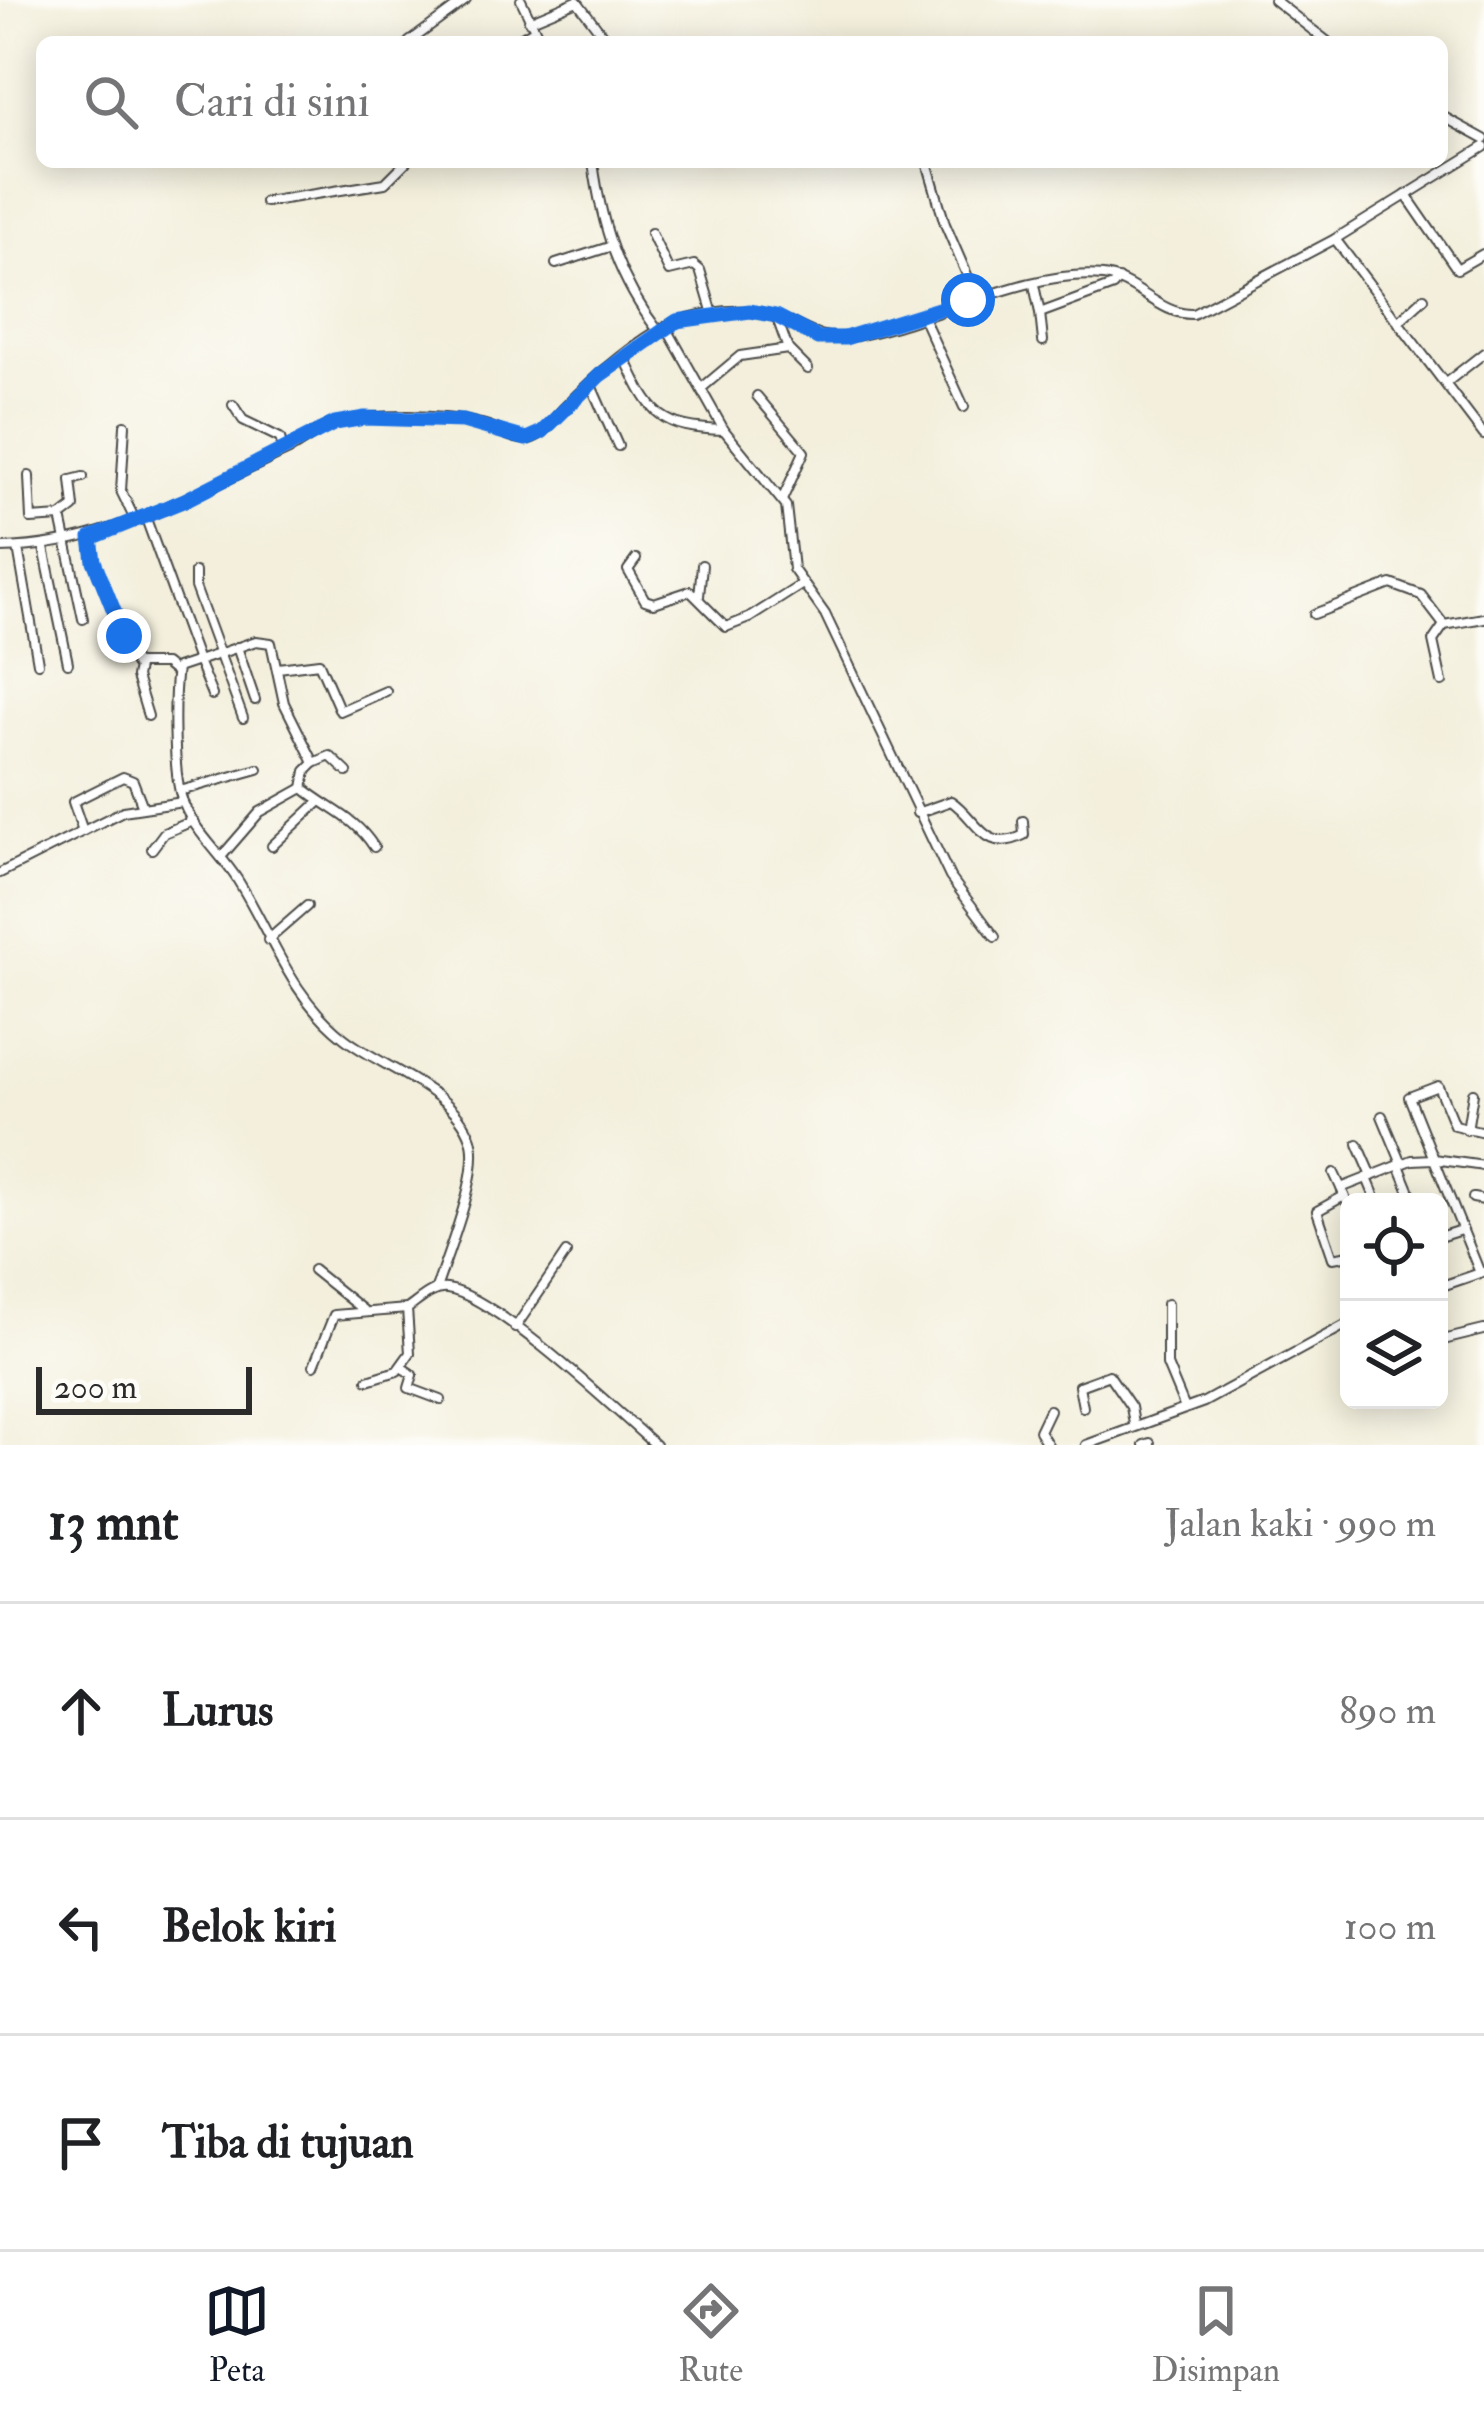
<!DOCTYPE html>
<html lang="id">
<meta charset="utf-8">
<style>
body{margin:0;font-family:"IM FELL Double Pica",serif;background:#f2f2f2;color:#202124}
.controls{position:absolute;right:36px;bottom:36px;display:grid;overflow:hidden;border-radius:18px;box-shadow:0 6px 30px #0003}
.controls button{width:108px;height:108px;display:grid;place-items:center;padding:0;border:0;border-bottom:3px solid #e0e0e0;background:#fff;color:#202124;font:60px sans-serif}
.scale{position:absolute;left:36px;bottom:30px;width:216px;box-sizing:border-box;padding-left:12px;border:6px solid #2b2b2b;border-top:0;font-size:33px;line-height:42px;white-space:nowrap;color:#2b2b2b;-webkit-text-stroke:9px #fdfcf7;paint-order:stroke}
.stop{position:absolute;width:36px;height:36px;margin:-27px;border:9px solid #1a73e8;border-radius:50%;background:#fff}
.stop.end{background:#1a73e8;border-color:#fff;box-shadow:0 3px 12px #0008}
.list{margin:0;padding:0;list-style:none}
h2{display:flex;justify-content:space-between;align-items:center;height:156px;margin:0;padding:0 48px;font-size:51px}
h2 small{font-size:39px;font-weight:400;color:#757577}
.list li{display:grid;grid-template-columns:78px 1fr auto;gap:36px;align-items:center;box-sizing:border-box;height:216px;padding:0 48px;border-top:3px solid #e0e0e0}
.list b{display:block;font-size:45px;white-space:nowrap}
.list em{font-size:39px;font-style:normal;color:#757577}
.icon{flex:none;width:66px;height:66px;fill:none;stroke:currentColor;stroke-width:2;stroke-linecap:round;stroke-linejoin:round}
.map{position:relative;flex:none;width:1484px;height:1445px;overflow:hidden}
.search{position:absolute;background:#fff;box-shadow:0 6px 30px #0003;left:36px;right:36px;top:36px;height:132px;display:flex;align-items:center;gap:30px;box-sizing:border-box;padding:0 42px;border-radius:18px;color:#757577;font-size:45px}
.sheet{height:804px;background:#fff}
nav{display:flex;justify-content:space-around;align-items:center;box-sizing:border-box;height:168px;border-top:3px solid #e0e0e0;background:#fff;font-size:33px;color:#757577}
nav a{display:grid;justify-items:center;gap:6px}
nav .on{color:#111827}
.map>svg:first-child{display:block}
</style>
<div class="map">
<svg width="1484" height="1445" viewBox="0 0 1484 1445">
<rect width="100%" height="100%" fill="#fdfcf7"/>
<filter id="ink" filterUnits="userSpaceOnUse"><feTurbulence type="fractalNoise" baseFrequency=".00833" numOctaves="2"/><feDisplacementMap in="SourceGraphic" scale="24" xChannelSelector="R" yChannelSelector="G"/><feConvolveMatrix kernelMatrix="1 2 1 2 8 2 1 2 1" color-interpolation-filters="sRGB"/></filter>
<filter id="wash" filterUnits="userSpaceOnUse"><feTurbulence type="fractalNoise" baseFrequency=".004" numOctaves="4" result="noise"/><feDisplacementMap in="SourceGraphic" scale="48" xChannelSelector="R" yChannelSelector="G"/><feGaussianBlur stdDeviation="2.7" result="paint"/><feColorMatrix in="noise" values="0 0 0 0 0 0 0 0 0 0 0 0 0 0 0 0 0 1.4 0 .05"/><feComposite in="paint" operator="in"/></filter>
<g filter="url(#wash)">
<rect width="100%" height="100%" fill="#f3efdc"/>
</g>
<g filter="url(#ink)">
<g fill="none" stroke-linecap="round" stroke-linejoin="round">
<defs>
<g id="minor">
<polyline points="521,0 541,42"/>
<polyline points="1274,0 1328,42"/>
<polyline points="529,21 577,1 608,42"/>
<polyline points="409,42 466,0"/>
<polyline points="513,42 534,30"/>
<polyline points="1442,116 1484,139"/>
<path d="M593,162C602,228 618,279 659,332"/>
<polyline points="927,162 945,224 977,298"/>
<polyline points="1406,195 1457,269 1483,254"/>
<polyline points="265,202 385,183 406,162"/>
<polyline points="651,233 669,271 694,265 700,270 713,314"/>
<polyline points="1335,239 1484,435"/>
<polyline points="556,264 609,247"/>
<polyline points="1034,285 1040,313 1113,286 1118,279"/>
<polyline points="1040,313 1043,341"/>
<polyline points="923,317 964,407"/>
<polyline points="777,318 788,349 808,369"/>
<polyline points="1399,321 1424,298"/>
<polyline points="666,327 724,430 786,506 793,569 825,614 950,877 995,937"/>
<path d="M625,358C651,415 660,428 724,430"/>
<polyline points="1447,382 1484,353"/>
<polyline points="590,383 618,446"/>
<polyline points="703,387 740,356 788,349"/>
<polyline points="757,396 804,452 782,500"/>
<polyline points="233,405 243,420 280,438 284,452"/>
<polyline points="125,425 121,491 135,520"/>
<polyline points="29,476 31,519 61,517"/>
<polyline points="83,477 71,480 74,507 61,517 83,619"/>
<path d="M145,516L198,661L256,641L271,643L284,703L314,763L306,771L303,788C330,810 355,817 374,847"/>
<polyline points="91,538 94,561 135,664 165,664 176,673"/>
<path d="M0,548C106,547 195,493 289,450C306,442 318,427 336,423C378,413 439,414 481,424C498,427 515,444 532,438C546,433 555,417 565,407C591,380 646,331 681,320C712,311 749,306 779,318C804,327 819,341 847,337C925,327 1024,268 1103,276C1137,280 1159,315 1193,314L1335,239L1484,147"/>
<polyline points="18,548 38,663"/>
<polyline points="44,548 68,663"/>
<polyline points="636,559 628,570 645,600 654,603 690,591 726,627 749,618 801,585"/>
<polyline points="195,572 195,587 243,718"/>
<polyline points="699,596 702,565"/>
<polyline points="1314,614 1391,584 1421,595 1444,625 1484,618"/>
<polyline points="237,647 255,700"/>
<polyline points="138,667 136,677 148,716"/>
<polyline points="278,668 319,663 340,711 386,691"/>
<polyline points="1442,682 1433,641 1444,625"/>
<path d="M212,695L198,661L177,668C173,698 173,768 181,796C190,828 220,852 237,879C273,936 289,995 344,1038C382,1068 455,1090 471,1139C482,1172 447,1254 436,1289"/>
<polyline points="314,763 330,756 347,772"/>
<polyline points="180,791 258,769"/>
<path d="M917,813L951,801C978,819 984,855 1024,835L1023,821"/>
<polyline points="83,831 73,802 123,777 133,781 143,807"/>
<polyline points="272,846 320,801"/>
<polyline points="152,849 164,833 193,821"/>
<polyline points="221,857 260,812 303,788"/>
<polyline points="0,873 123,811 183,802"/>
<polyline points="268,940 307,906"/>
<polyline points="1382,1116 1402,1164"/>
<polyline points="1467,1130 1473,1093"/>
<polyline points="1484,1132 1454,1125 1438,1086 1409,1097 1434,1159 1484,1166"/>
<polyline points="1358,1144 1372,1176"/>
<polyline points="1399,1165 1414,1202"/>
<polyline points="1334,1173 1341,1188"/>
<polyline points="1367,1178 1377,1202"/>
<polyline points="1344,1196 1317,1211 1333,1258 1349,1255"/>
<polyline points="1473,1198 1484,1200"/>
<polyline points="1349,1207 1341,1188 1412,1160 1434,1159 1480,1273"/>
<polyline points="1439,1237 1461,1230"/>
<polyline points="313,1270 363,1310"/>
<polyline points="1439,1287 1483,1272"/>
<polyline points="1167,1304 1167,1365 1184,1406"/>
<polyline points="515,1328 566,1253"/>
<polyline points="1439,1341 1484,1330"/>
<polyline points="314,1365 334,1315 407,1309"/>
<polyline points="401,1367 413,1375 409,1388 441,1400"/>
<path d="M368,1380L397,1371L410,1353L407,1309C419,1301 432,1287 447,1289C494,1295 616,1410 655,1445"/>
<polyline points="1083,1407 1079,1386 1109,1375 1131,1407 1134,1424"/>
<polyline points="1048,1445 1039,1431 1049,1410"/>
<polyline points="1086,1445 1204,1402 1349,1323"/>
<polyline points="1144,1445 1150,1443"/>
</g>
</defs>
<!-- minor casing -->
<use href="#minor" stroke="#494846" stroke-width="12"/>
<!-- minor -->
<use href="#minor" stroke="#fff" stroke-width="8"/>
</g>
</g>
<g fill="none" stroke-linecap="round" stroke-linejoin="round" filter="url(#ink)">
<!-- route -->
<polyline stroke="#1a73e8" stroke-width="15" points="124,636 94,561 91,538 185,500 335,423 365,418 463,421 526,439 542,432 600,375 677,321 750,311 776,316 818,338 845,338 968,300"/>
</g>
</svg>
<div class="controls">
<button><svg class="icon" aria-label="locate" viewBox="0 0 24 24"><circle cx="12" cy="12" r="6"/><path d="M12 2v4M12 18v4M2 12h4M18 12h4"/></svg></button>
<button><svg class="icon" aria-label="layers" viewBox="0 0 24 24"><path d="M12 4l9 5-9 5-9-5zM3 14l9 5 9-5"/></svg></button>
</div>
<div class="scale">200 m</div>
<div class="stop" style="left:968px;top:300px"></div>
<div class="stop end" style="left:124px;top:636px"></div>
<div class="search"><svg class="icon" aria-label="search" viewBox="0 0 24 24"><circle cx="10" cy="10" r="6"/><path d="M15 15l6 6"/></svg>Cari di sini</div>
</div>
<section class="sheet">
<h2>13 mnt<small>Jalan kaki · 990 m</small></h2>
<ul class="list">
<li><svg class="icon" aria-label="ahead" viewBox="0 0 24 24"><path d="M12 20V5M6 11l6-6 6 6"/></svg><div><b>Lurus</b></div><em>890 m</em></li>
<li><svg class="icon" aria-label="left" viewBox="0 0 24 24"><path d="M17 20v-9H6M10 6l-5 5 5 5"/></svg><div><b>Belok kiri</b></div><em>100 m</em></li>
<li><svg class="icon" aria-label="arrive" viewBox="0 0 24 24"><path d="M6 21V4h12l-3 4 3 4H6"/></svg><div><b>Tiba di tujuan</b></div></li>
</ul>
</section>
<nav>
<a class="on"><svg class="icon" aria-label="map" viewBox="0 0 24 24"><path d="M3 6l6-2 6 2 6-2v14l-6 2-6-2-6 2zM9 4v14M15 6v14"/></svg>Peta</a>
<a><svg class="icon" aria-label="directions" viewBox="0 0 24 24"><path d="M12 3l9 9-9 9-9-9zM9 14v-3h6M13 9l2 2-2 2"/></svg>Rute</a>
<a><svg class="icon" aria-label="saved" viewBox="0 0 24 24"><path d="M7 4h10v16l-5-4-5 4z"/></svg>Disimpan</a>
</nav>
